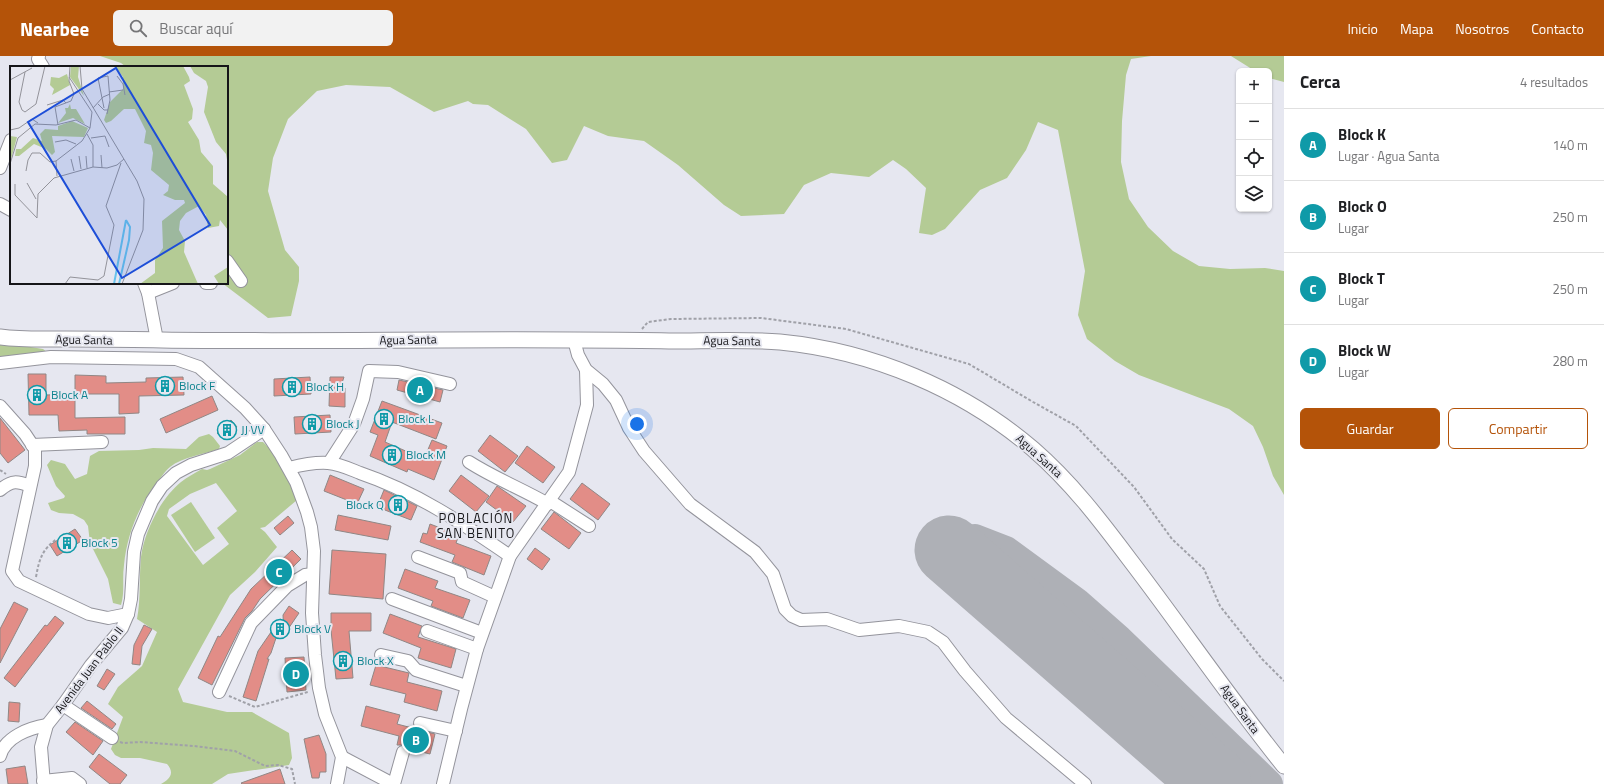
<!DOCTYPE html>
<html lang="es">
<meta charset="utf-8">
<style>
body{margin:0;font-family:"Titillium Web",sans-serif;background:#f2f2f2;color:#202124}
.controls{position:absolute;right:12px;top:12px;display:grid;overflow:hidden;border-radius:6px;box-shadow:0 1px 3px #0004}
.controls button{width:36px;height:36px;display:grid;place-items:center;padding:0;border:0;border-bottom:1px solid #e0e0e0;background:#fff;color:#202124;font:20px sans-serif}
.you{position:absolute;left:637px;top:368px;width:14px;height:14px;margin:-10px;border:3px solid #fff;border-radius:50%;background:#1a73e8;box-shadow:0 0 0 6px #1a73e833}
.badge{display:grid;place-items:center;width:26px;height:26px;border-radius:50%;background:#b45309;color:#fff;font-size:13px;font-weight:700}
.pin{position:absolute;translate:-50% -50%;border:2px solid #fff;box-shadow:0 1px 4px #0006}
.list{margin:0;padding:0;list-style:none}
h2{display:flex;justify-content:space-between;align-items:center;height:52px;margin:0;padding:0 16px;font-size:17px}
h2 small{font-size:13px;font-weight:400;color:#757577}
.list li{display:grid;grid-template-columns:26px 1fr auto;gap:12px;align-items:center;box-sizing:border-box;height:72px;padding:0 16px;border-top:1px solid #e0e0e0}
.list b{display:block;font-size:15px;white-space:nowrap}
.list p{margin:0;font-size:13px;white-space:nowrap;color:#757577}
.list em{font-size:13px;font-style:normal;color:#757577}
.actions{display:flex;gap:8px;padding:12px 16px}
.actions a{flex:1;padding:9px 0;border:1px solid #b45309;border-radius:6px;text-align:center;font-size:14px;color:#b45309}
.actions .main{background:#b45309;color:#fff}
.icon{flex:none;width:22px;height:22px;fill:none;stroke:currentColor;stroke-width:2;stroke-linecap:round;stroke-linejoin:round}
.map{position:relative;flex:none;width:1284px;height:728px;overflow:hidden}
header{display:flex;align-items:center;gap:24px;box-sizing:border-box;height:56px;padding:0 20px;background:#b45309;color:#fff}
header strong{font-size:19px}
nav{display:flex;gap:22px;margin-inline-start:auto;font-size:14px}
.search{width:280px;height:36px;background:#f2f2f2;display:flex;align-items:center;gap:10px;box-sizing:border-box;padding:0 14px;border-radius:6px;color:#757577;font-size:15px}
main{display:flex}
aside{flex:1;background:#fff}
.map>svg:first-child{display:block}
</style>
<header>
<strong>Nearbee</strong>
<div class="search"><svg class="icon" aria-label="search" viewBox="0 0 24 24"><circle cx="10" cy="10" r="6"/><path d="M15 15l6 6"/></svg>Buscar aquí</div>
<nav><a>Inicio</a><a>Mapa</a><a>Nosotros</a><a>Contacto</a></nav>
</header>
<main>
<div class="map">
<svg width="1284" height="728" viewBox="0 0 1284 728">
<rect width="100%" height="100%" fill="#e6e7f0"/>
<!-- green -->
<g fill="#b4cb95" fill-rule="evenodd">
<polygon points="100,0 1151,0 1131,3 1126,19 1122,65 1121,106 1129,143 1148,171 1173,195 1199,210 1230,213 1265,212 1284,215 1284,439 1273,420 1263,391 1253,370 1229,353 1139,319 1115,305 1087,283 1078,259 1085,215 1058,74 1038,66 1026,94 1007,122 980,134 945,173 932,179 919,177 926,132 906,113 893,104 869,121 831,117 804,129 784,158 741,160 724,149 678,109 644,85 608,80 584,70 567,104 552,107 526,73 488,49 473,48 468,45 434,56 390,31 346,29 317,35 288,63 273,102 268,135 285,194 299,211 299,225 291,260 268,262 222,227 227,227 227,11 126,11 121,7"/>
<polygon points="1231,0 1284,0 1284,26 1269,22 1269,15 1255,15"/>
<polygon points="0,286 43,293 48,297 0,302"/>
<path d="M209,378L213,381L220,390L219,393C205,398 182,401 170,411C166,414 162,420 158,425C139,449 127,478 124,509C122,523 125,536 121,549L113,547L108,523L90,487L88,470L84,464L73,458L59,457L51,454L48,447L64,442L65,440L56,430L47,409L51,404L65,408L75,423L87,418L90,400L99,395L139,394L153,392L186,393L199,381Z"/>
<path d="M257,386H263C278,400 291,425 297,444L265,471L260,472L265,476L277,491L255,516L230,539L178,633L183,646L227,656H252L289,677L292,702L289,709L228,718L212,728H161C170,723 175,717 167,708L140,702H121L115,699L111,693L123,661L108,648L118,631L142,610L157,576L137,563C141,542 139,522 141,501C144,476 161,442 181,426C187,421 195,417 202,413L207,414L210,413L240,399ZM216,427L237,455L217,472L229,488L203,509L167,460L169,453L190,438Z"/>
<polygon points="191,446 215,482 195,496 171,459"/>
</g>
<g fill="none" stroke-linecap="round" stroke-linejoin="round">
<!-- taxiway -->
<polyline stroke="#aeb0b6" stroke-width="28" points="949,494 975,482 1006,494 1077,546 1119,583 1269,728"/>
<!-- runway -->
<polyline stroke="#aeb0b6" stroke-width="69" points="949,494 1217,728"/>
</g>
<!-- building -->
<g fill="#e28d87" stroke="#908785">
<polygon points="28,318 46,318 46,339 75,338 75,362 125,361 125,378 87,378 87,374 59,375 58,359 29,359"/>
<polygon points="75,319 106,320 106,327 146,326 146,322 183,321 184,339 139,340 139,357 119,358 119,338 75,338"/>
<polygon points="310,321 311,338 274,340 274,323"/>
<polygon points="330,321 344,321 341,330 345,332 345,351 329,350"/>
<polygon points="399,324 443,334 440,346 397,334"/>
<polygon points="212,340 218,354 166,377 160,363"/>
<polygon points="382,345 442,367 436,383 392,366 385,386 424,403 432,384 447,390 434,424 408,413 407,416 370,400 378,379 370,376"/>
<polygon points="330,359 331,376 295,378 294,361"/>
<polygon points="0,362 25,394 8,407 0,397"/>
<polygon points="231,364 237,371 223,383 217,377"/>
<polygon points="490,379 518,400 505,416 478,395"/>
<polygon points="527,390 555,411 543,427 515,407"/>
<polygon points="330,419 364,433 357,448 324,435"/>
<polygon points="461,419 489,440 476,456 449,435"/>
<polygon points="582,427 610,448 598,464 570,443"/>
<polygon points="497,430 526,450 513,466 486,446"/>
<polygon points="384,434 417,450 411,464 377,451"/>
<polygon points="554,456 581,477 569,493 541,473"/>
<polygon points="338,459 391,470 388,484 335,474"/>
<polygon points="288,460 294,467 280,479 274,472"/>
<polygon points="430,468 459,479 456,487 491,500 484,519 452,506 455,499 420,486 423,477 427,478"/>
<polygon points="75,473 83,484 57,500 50,489"/>
<polygon points="535,492 550,503 542,514 527,503"/>
<polygon points="292,494 301,503 260,543 252,555 245,562 212,629 198,622 218,580 220,581 251,533"/>
<polygon points="332,494 386,498 383,543 329,538"/>
<polygon points="405,513 438,525 435,532 470,544 463,562 431,550 433,545 398,532"/>
<polygon points="14,546 28,553 0,607 0,573"/>
<polygon points="289,550 299,557 284,579 283,559"/>
<polygon points="331,557 371,557 371,575 349,575 353,622 336,623 331,574"/>
<polygon points="390,558 422,570 418,581 456,593 451,612 418,602 421,592 383,577"/>
<polygon points="55,560 64,567 15,631 4,622 45,569 47,570"/>
<polygon points="280,563 282,564 271,597 267,603 269,603 256,645 243,641 258,595"/>
<polygon points="144,569 152,573 142,590 140,609 132,608 134,589"/>
<polygon points="304,601 306,634 287,636 285,602"/>
<polygon points="376,609 409,617 407,626 442,635 437,655 404,646 406,638 370,629"/>
<polygon points="107,613 115,618 104,634 97,630"/>
<polygon points="87,645 116,668 112,673 81,652"/>
<polygon points="9,646 20,647 19,666 8,665"/>
<polygon points="366,650 400,659 397,668 435,678 430,698 410,693 405,689 397,689 399,680 361,670"/>
<polygon points="75,666 103,685 93,699 66,676"/>
<polygon points="319,679 326,698 326,716 320,716 319,722 312,722 304,683"/>
<polygon points="99,698 127,719 120,728 110,728 89,711"/>
<polygon points="25,710 28,728 8,728 6,713"/>
<polygon points="280,713 285,728 242,728 241,727"/>
</g>
<g fill="none" stroke-linecap="round" stroke-linejoin="round">
<defs>
<g id="minor">
<polyline points="39,0 38,3 43,11"/>
<polyline points="0,112 11,84"/>
<polyline points="0,148 11,154"/>
<polyline points="227,205 241,225"/>
<polyline points="144,227 148,237 157,284"/>
<polyline points="206,227 211,227"/>
<polyline points="148,237 173,227"/>
<polyline points="574,284 578,299 586,314 603,328 616,344 629,372 644,395 690,448 755,496 773,518 785,553 792,560 801,564 827,563 859,574 899,570 928,576 943,586 965,615 1006,662 1085,728"/>
<polyline points="0,307 51,301 176,303 199,311 245,352 264,373 281,399 296,426 307,456 311,471 314,495 312,557 315,599 319,632 325,658 342,701 337,728"/>
<polyline points="0,350 25,378 35,393 35,410 12,515 19,525 89,558 108,562 128,558"/>
<polyline points="32,389 102,386"/>
<path d="M469,406C494,422 522,433 548,448"/>
<polyline points="329,407 354,368 363,343 369,315 398,316 450,328"/>
<path d="M289,412C301,409 315,406 328,407C340,408 350,413 360,417C416,436 462,467 510,500"/>
<path d="M0,434C12,424 17,425 30,430"/>
<polyline points="550,445 589,470"/>
<polyline points="418,501 460,517 462,526 495,541"/>
<polyline points="392,543 482,577"/>
<polyline points="427,575 477,593"/>
<polyline points="381,599 408,605 416,614 466,630"/>
<polyline points="219,636 251,567 287,530 305,519 313,518"/>
<polyline points="63,649 112,682"/>
<polyline points="420,667 456,675"/>
<path d="M0,700C5,681 29,672 47,669"/>
<polyline points="342,701 393,728"/>
<polyline points="43,725 72,722 80,728"/>
<polyline points="44,728 41,691 47,669 63,649 91,609 122,572 128,558 131,543 134,496 138,478 152,445 162,430 176,417 191,409 228,397 264,373"/>
<polyline points="394,728 403,696"/>
<polyline points="443,728 461,653 477,593 510,500 569,416 587,349 586,314"/>
</g>
<path id="major" d="M0,281C22,284 44,283 66,283C98,283 130,283 162,284C299,286 436,283 574,284C606,284 638,284 669,285C706,285 743,283 780,286C872,295 963,333 1033,393C1071,426 1100,464 1130,504C1182,572 1230,643 1284,710"/>
</defs>
<!-- minor casing -->
<use href="#minor" stroke="#94949c" stroke-width="14"/>
<!-- major casing -->
<use href="#major" stroke="#94949c" stroke-width="17"/>
<!-- path -->
<g stroke="#a0a1a8" stroke-width="2" stroke-dasharray="3 2" stroke-linecap="butt">
<polyline points="642,273 648,266 671,263 761,262 846,273 969,308 1033,346 1076,370 1134,431 1172,483 1204,513 1220,550 1262,603 1284,625"/>
<polyline points="0,414 6,418"/>
<path d="M36,521C39,504 42,493 57,483"/>
<polyline points="229,640 255,651 308,636"/>
<polyline points="120,686 123,687 140,686 194,690 235,695 265,710 278,709 292,713 295,728"/>
</g>
<!-- minor -->
<use href="#minor" stroke="#fff" stroke-width="12"/>
<!-- major -->
<use href="#major" stroke="#fff" stroke-width="15"/>
</g>
<!-- icons -->
<defs>
<symbol id="building-ring" viewBox="-11 -11 22 22"><circle r="9.5" fill="#e6e7f0" stroke="#0f9aa8" stroke-width="1.5"/><path d="M-4-6H4V6H1V3H-1V6H-4ZM-2.5-4.3h1.7v1.8h-1.7ZM.8-4.3h1.7v1.8H.8ZM-2.5-1h1.7V.8h-1.7ZM.8-1h1.7V.8H.8Z" fill="#0f9aa8"/></symbol>
</defs>
<g fill-rule="evenodd">
<use href="#building-ring" x="154" y="319" width="22" height="22"/>
<use href="#building-ring" x="281" y="320" width="22" height="22"/>
<use href="#building-ring" x="26" y="328" width="22" height="22"/>
<use href="#building-ring" x="373" y="352" width="22" height="22"/>
<use href="#building-ring" x="301" y="357" width="22" height="22"/>
<use href="#building-ring" x="216" y="363" width="22" height="22"/>
<use href="#building-ring" x="381" y="388" width="22" height="22"/>
<use href="#building-ring" x="387" y="438" width="22" height="22"/>
<use href="#building-ring" x="56" y="476" width="22" height="22"/>
<use href="#building-ring" x="269" y="562" width="22" height="22"/>
<use href="#building-ring" x="332" y="594" width="22" height="22"/>
</g>
<g text-anchor="middle" stroke-width="4" stroke-linejoin="round" paint-order="stroke">
<!-- street labels -->
<g font-size="12" fill="#161619" stroke="#e6e7f0">
<text transform="translate(84 284) rotate(1)" y="4">Agua Santa</text>
<text transform="translate(408 284) rotate(-1)" y="4">Agua Santa</text>
<text transform="translate(732 285) rotate(1)" y="4">Agua Santa</text>
<text transform="translate(1039 400) rotate(42)" y="4">Agua Santa</text>
<text transform="translate(89 614) rotate(-53)" y="4">Avenida Juan Pablo II</text>
<text transform="translate(1240 653) rotate(54)" y="4">Agua Santa</text>
</g>
<!-- culture labels -->
<g font-size="12" fill="#0d838f" stroke="#e6e7f0" text-anchor="start">
<text x="179" y="334">Block F</text>
<text x="306" y="335">Block H</text>
<text x="51" y="343">Block A</text>
<text x="398" y="367">Block L</text>
<text x="326" y="372">Block J</text>
<text x="241" y="378">JJ VV</text>
<text x="406" y="403">Block M</text>
<text x="384" y="453" text-anchor="end">Block Q</text>
<text x="81" y="491">Block 5</text>
<text x="294" y="577">Block V</text>
<text x="357" y="609">Block X</text>
</g>
<!-- neighbourhood labels -->
<g font-size="13" letter-spacing="1" fill="#161619" stroke="#e6e7f0">
<text x="476" y="467">POBLACIÓN<tspan x="476" dy="15">SAN BENITO</tspan></text>
</g>
</g>
<!-- overview -->
<g transform="translate(10 10)">
<rect width="218" height="218" fill="#e6e7f0"/>
<path d="M61,0H69L68,11L74,30L60,11ZM105,0H173L179,11L180,15L174,19L183,43L182,53L178,56L189,74L191,86L203,100V118L218,131V164L210,154L209,160L198,162L196,149L189,140L176,147L170,155L169,164L175,175L174,186L188,218H130L145,207V194L153,182L152,155L175,137L174,134H165L153,129L158,125L159,119L141,104L143,87L141,79L134,77L136,65L125,43H114L101,55L96,57L94,54L100,36L113,23V11ZM180,0H218V100L216,88L206,76L194,46L198,21L196,15L184,7ZM57,8L60,19L42,29L44,23L40,19L41,11L49,12ZM60,38L61,43H66L75,58L63,52L48,57L56,47L55,42H58ZM62,55L78,62L74,71L42,70L45,86L42,89L36,83L24,78L9,90H5L6,83H11L23,72L32,75L30,68L35,63L48,64V60ZM0,70L7,71L0,97ZM218,201V218H209L204,210Z" fill="#b4cb95"/>
<path fill="none" stroke="#68c3ec" stroke-width="2" d="M104,218L116,154M109,218L119,174L120,161L116,154"/>
<path fill="none" stroke="#93939a" stroke-width="1" d="M70,0L72,23L127,115L134,133L133,164L112,218M15,6L9,36L12,44L15,46L26,38L35,0M107,10L113,18L115,29M0,14L22,2M99,26L113,24M88,38L94,44H98M37,39L53,34L56,37M83,42L93,31L100,28M94,42L88,12L98,10L100,34L97,48M48,59L45,41L61,35L64,28L59,15L60,0M0,64L9,62L22,53L28,57M77,68L83,79V101M81,72L95,70L99,81M45,76L56,74L66,78M91,89L92,102M69,90L71,103M76,90L77,102M61,93L64,105M46,95L47,110M0,98L8,72L25,58L46,59L66,54L80,62M16,105L18,94L22,87H30L40,96L46,95L72,75L80,62L82,46L59,11M17,117L26,133M5,118V129L27,152L28,128L44,112L83,101L97,102L107,99L114,93M55,218L60,211L88,214L94,210L104,159L96,140L111,97"/>
<path fill="#1d4ed8" fill-opacity="0.15" stroke="#1d4ed8" stroke-width="2" d="M106,2L200,159L112,212L18,56Z"/>
<rect width="218" height="218" fill="none" stroke="#161619" stroke-width="2"/>
</g>
</svg>
<div class="controls">
<button>+</button>
<button>−</button>
<button><svg class="icon" aria-label="locate" viewBox="0 0 24 24"><circle cx="12" cy="12" r="6"/><path d="M12 2v4M12 18v4M2 12h4M18 12h4"/></svg></button>
<button><svg class="icon" aria-label="layers" viewBox="0 0 24 24"><path d="M12 4l9 5-9 5-9-5zM3 14l9 5 9-5"/></svg></button>
</div>
<div class="you"></div>
<div class="pin badge" style="left:420px;top:334px;background:#0f9aa8">A</div>
<div class="pin badge" style="left:416px;top:684px;background:#0f9aa8">B</div>
<div class="pin badge" style="left:279px;top:516px;background:#0f9aa8">C</div>
<div class="pin badge" style="left:296px;top:618px;background:#0f9aa8">D</div>
</div>
<aside>
<h2>Cerca<small>4 resultados</small></h2>
<ul class="list">
<li><span class="badge" style="background:#0f9aa8">A</span><div><b>Block K</b><p>Lugar · Agua Santa</p></div><em>140 m</em></li>
<li><span class="badge" style="background:#0f9aa8">B</span><div><b>Block O</b><p>Lugar</p></div><em>250 m</em></li>
<li><span class="badge" style="background:#0f9aa8">C</span><div><b>Block T</b><p>Lugar</p></div><em>250 m</em></li>
<li><span class="badge" style="background:#0f9aa8">D</span><div><b>Block W</b><p>Lugar</p></div><em>280 m</em></li>
</ul>
<div class="actions"><a class="main">Guardar</a><a>Compartir</a></div>
</aside>
</main>
